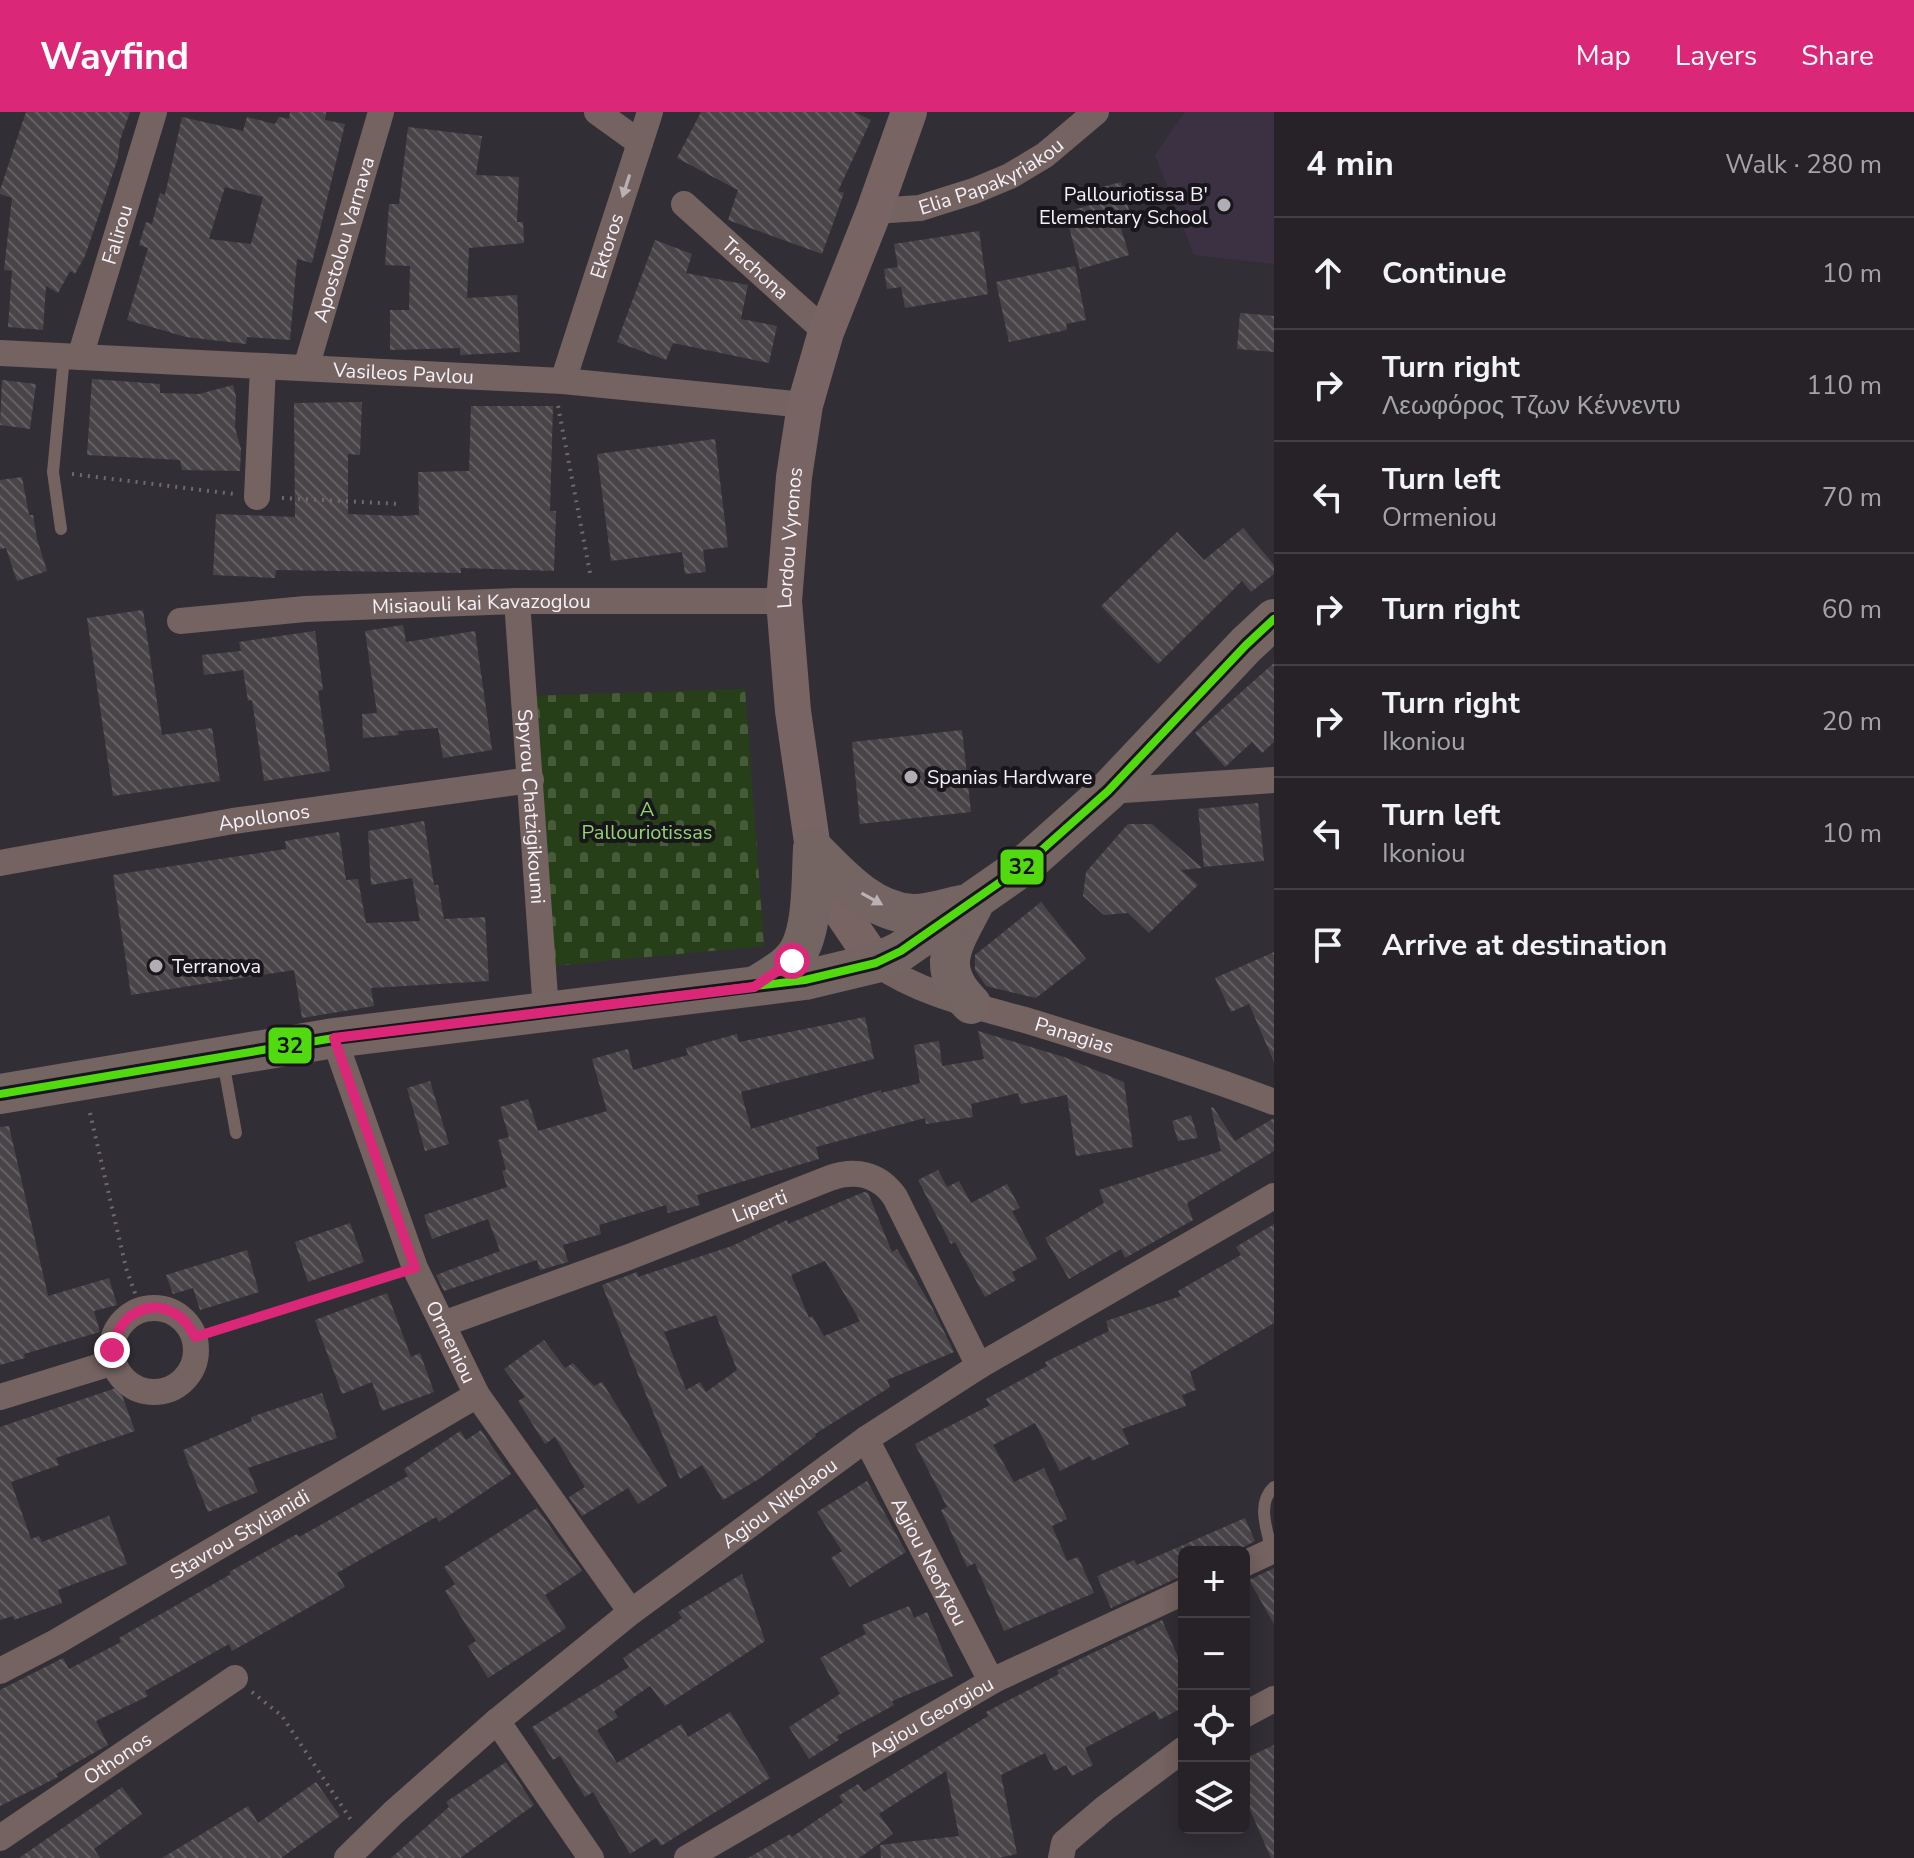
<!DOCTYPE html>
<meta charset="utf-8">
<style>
body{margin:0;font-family:"Nunito Sans",sans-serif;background:#322f34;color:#f1f3f6}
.controls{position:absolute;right:24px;bottom:24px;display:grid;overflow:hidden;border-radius:12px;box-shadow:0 4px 20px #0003}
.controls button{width:72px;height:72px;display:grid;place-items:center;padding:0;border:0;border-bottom:2px solid #423f45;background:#262228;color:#f1f3f6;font:40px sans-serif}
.stop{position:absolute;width:24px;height:24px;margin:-18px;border:6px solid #db2777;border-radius:50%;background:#fff}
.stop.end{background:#db2777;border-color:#fff;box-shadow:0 2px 8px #0008}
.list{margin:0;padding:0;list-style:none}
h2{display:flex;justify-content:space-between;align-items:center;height:104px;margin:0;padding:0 32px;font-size:34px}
h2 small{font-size:26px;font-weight:400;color:#a4a4a8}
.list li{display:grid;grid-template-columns:52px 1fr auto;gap:24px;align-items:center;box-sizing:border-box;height:112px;padding:0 32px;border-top:2px solid #423f45}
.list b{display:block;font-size:30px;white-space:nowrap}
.list p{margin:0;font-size:26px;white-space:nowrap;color:#a4a4a8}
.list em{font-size:26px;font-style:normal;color:#a4a4a8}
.icon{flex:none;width:44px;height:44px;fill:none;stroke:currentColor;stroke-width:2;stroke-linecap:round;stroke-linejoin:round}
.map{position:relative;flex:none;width:1274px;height:1746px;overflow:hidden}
header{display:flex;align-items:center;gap:48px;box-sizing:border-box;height:112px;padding:0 40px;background:#db2777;color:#fff}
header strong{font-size:38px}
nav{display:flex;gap:44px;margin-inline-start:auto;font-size:28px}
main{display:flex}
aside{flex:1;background:#262228}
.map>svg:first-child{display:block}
</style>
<header>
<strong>Wayfind</strong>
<nav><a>Map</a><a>Layers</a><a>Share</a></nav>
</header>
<main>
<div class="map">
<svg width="1274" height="1746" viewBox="0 0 1274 1746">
<defs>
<pattern id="cemetery-stones" width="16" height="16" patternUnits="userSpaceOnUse" patternTransform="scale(2)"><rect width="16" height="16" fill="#273f19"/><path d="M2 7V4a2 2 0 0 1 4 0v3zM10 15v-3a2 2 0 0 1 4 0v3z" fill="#475b3b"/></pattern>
<pattern id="building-back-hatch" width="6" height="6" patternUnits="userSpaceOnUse" patternTransform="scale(2)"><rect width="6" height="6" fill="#494447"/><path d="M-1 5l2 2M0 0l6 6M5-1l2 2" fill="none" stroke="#645f62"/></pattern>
</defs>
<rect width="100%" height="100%" fill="#322e36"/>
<!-- built -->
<polygon fill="#3b3143" points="1185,0 1274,0 1274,152 1194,143 1155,43"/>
<!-- cemetery -->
<polygon fill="url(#cemetery-stones)" points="745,577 764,834 553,854 527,584"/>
<!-- building -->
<g fill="url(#building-back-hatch)" fill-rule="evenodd">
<polygon points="26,0 130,0 120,28 118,46 85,144 75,162 70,159 58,181 46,174 43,218 8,215 12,159 4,158 12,86 0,82 0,78"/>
<path d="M290,0H326L325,8L345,12L312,151L297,147L290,228L247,225L246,232L186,225L127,208L148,136L139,133L146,110L152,112L160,81L165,83L182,5L243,19L247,5L275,12L279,5L289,7ZM225,75L263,85L251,132L209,127Z"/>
<polygon points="701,0 854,0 871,8 838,79 844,81 822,142 728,108 738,78 677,46"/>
<polygon points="408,15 482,24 476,63 519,65 517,110 523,110 524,131 469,136 467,186 517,183 520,240 460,243 460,236 390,238 390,198 409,198 410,154 385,153 389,92 399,92"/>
<polygon points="1121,70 1130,102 1118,106 1129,143 1080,157 1065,100 1099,91 1095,77"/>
<polygon points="979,119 988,182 905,196 901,175 887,177 884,157 898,155 894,132"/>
<polygon points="655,128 692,142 686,161 748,173 741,207 777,214 769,251 673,231 666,248 617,230"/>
<polygon points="1075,154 1086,208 1066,212 1067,218 1009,230 996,170"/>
<polygon points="1240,201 1274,204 1274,240 1237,237"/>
<polygon points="92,267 160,272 160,281 199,282 233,273 236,285 235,316 241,337 240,359 182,358 180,348 87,343"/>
<polygon points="2,268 36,272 30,317 0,313"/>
<polygon points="362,290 360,343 348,342 348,402 401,404 419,403 418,360 469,359 471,294 553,294 550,399 556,399 554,459 461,456 461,461 276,458 275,466 213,463 216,402 295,405 294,291"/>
<polygon points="715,327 728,435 703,438 706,460 685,462 682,440 611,449 597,342"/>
<polygon points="22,365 29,403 33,403 37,427 47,459 17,469 6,436 0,437 0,368"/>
<polygon points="1243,416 1274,453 1274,462 1251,480 1242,469 1158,552 1101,494 1177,420 1204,448"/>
<polygon points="143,498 162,623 212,616 220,669 113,684 87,506"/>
<polygon points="403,513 406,530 475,519 492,638 443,646 438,616 398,619 399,623 363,626 362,602 377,601 365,519"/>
<polygon points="315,519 323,578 318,579 330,659 264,669 252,588 248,589 243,558 204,563 202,543 241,539 239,530"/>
<polygon points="1274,551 1274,630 1262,641 1252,630 1225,655 1195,621"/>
<polygon points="962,618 971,700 860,712 852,630"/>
<polygon points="1258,691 1264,749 1204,755 1198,697"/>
<polygon points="424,709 434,773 438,773 444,807 485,805 489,869 371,876 374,894 302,906 294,858 131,883 113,763 286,737 285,729 339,720 346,768 358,767 366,811 420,809 412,766 371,773 368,719"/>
<polygon points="1128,712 1152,712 1202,756 1181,758 1198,773 1149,821 1128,801 1104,803 1083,784 1086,760"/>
<polygon points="1041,790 1086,847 1036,886 986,874 975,858 975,843"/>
<polygon points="1274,840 1274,950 1249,892 1231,900 1215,866"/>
<polygon points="865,905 874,947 741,980 751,1017 881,978 881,981 920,971 914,933 939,929 942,954 984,947 978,919 1064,945 1124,970 1133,1035 1076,1044 1067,983 1021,992 1018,981 971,992 973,1005 926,1012 925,1006 816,1035 819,1047 697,1083 700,1093 668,1101 666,1093 599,1113 601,1122 563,1133 568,1150 540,1158 537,1148 444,1179 436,1163 500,1139 488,1107 432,1127 424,1103 507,1075 502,1059 506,1058 498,1028 509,1025 500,995 528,987 538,1019 607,999 592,947 628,937 633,958 688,943 686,936 737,922 739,930"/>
<polygon points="430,969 449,1032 425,1039 407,976"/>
<polygon points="1213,995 1235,1029 1274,1006 1274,1039 1187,1091 1193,1108 1125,1146 1121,1137 1069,1167 1045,1126 1104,1091 1099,1078 1221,1039 1211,996"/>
<polygon points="1191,1003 1198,1026 1178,1029 1172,1009"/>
<polygon points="9,1014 48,1184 109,1166 117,1193 94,1199 100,1220 24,1242 25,1246 0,1253 0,1015"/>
<polygon points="938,1058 947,1075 959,1069 971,1091 1007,1072 1020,1096 1012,1099 1037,1147 1012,1160 1016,1168 985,1185 955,1130 951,1132 918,1068"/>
<path d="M864,1080L868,1081L892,1140L897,1137L932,1195L954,1240L887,1268L890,1275L815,1322L816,1324L759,1367L723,1388L702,1353L680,1367L602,1173L637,1160L638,1165L732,1134L787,1108L788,1112ZM825,1149L860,1209L824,1224L812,1204L809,1206L791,1163ZM716,1203L737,1258L706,1280L700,1270L686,1278L664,1220Z"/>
<polygon points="350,1111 364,1150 308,1170 295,1130"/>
<polygon points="1274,1112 1274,1211 1190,1260 1196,1278 1182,1283 1186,1294 1122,1317 1129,1332 1092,1349 1090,1344 1060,1359 1035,1311 993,1333 1014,1370 1044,1356 1067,1407 1052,1414 1067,1449 1078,1445 1094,1481 1004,1519 975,1451 967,1455 941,1398 947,1395 915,1332 990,1293 986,1287 1047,1254 1045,1250 1109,1219 1106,1209 1181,1184 1178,1179 1241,1143 1236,1135"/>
<polygon points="247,1138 259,1180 200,1198 193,1176 173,1182 166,1163"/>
<polygon points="387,1181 411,1245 420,1241 434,1280 382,1299 372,1270 342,1282 315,1208"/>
<polygon points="544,1228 565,1256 573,1251 594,1274 602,1270 667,1374 638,1392 628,1376 582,1404 569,1385 585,1375 555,1325 545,1332 518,1289 525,1285 504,1257"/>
<polygon points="119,1275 135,1319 56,1346 59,1353 11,1370 31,1427 39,1424 42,1430 109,1404 127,1452 58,1478 62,1491 14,1508 13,1504 0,1508 0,1315"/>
<polygon points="322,1281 337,1326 248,1356 258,1380 208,1400 183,1338 252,1309 251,1305"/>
<polygon points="481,1318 511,1362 439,1410 436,1405 337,1461 345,1475 232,1539 229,1532 145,1579 148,1584 96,1609 108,1633 56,1662 58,1665 0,1694 0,1578 63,1546 69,1557 121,1530 119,1526 231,1462 229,1460 297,1422 299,1425 408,1364 404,1357 460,1319 466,1328"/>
<polygon points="867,1369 906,1440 850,1475 831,1446 842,1439 817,1400"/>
<polygon points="537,1396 582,1459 545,1483 566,1516 488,1566 468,1534 476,1529 445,1479 455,1472 444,1455"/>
<polygon points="1245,1406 1255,1429 1234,1440 1184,1440 1184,1463 1111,1496 1097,1464 1134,1448 1137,1453"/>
<polygon points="1274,1456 1274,1512 1249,1468"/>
<polygon points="742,1462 765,1529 665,1594 650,1574 614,1599 618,1605 597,1618 617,1651 681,1612 688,1625 730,1600 770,1666 661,1734 656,1726 630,1742 593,1680 585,1685 560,1644 553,1648 532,1615 629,1555 623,1546 682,1506 678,1500"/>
<polygon points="909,1494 914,1506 927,1500 953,1564 892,1589 894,1593 837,1624 839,1628 809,1647 789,1615 840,1582 820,1546 866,1522 862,1513"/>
<polygon points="1162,1508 1184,1559 1184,1595 1159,1608 1155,1599 1085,1636 1093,1653 1072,1664 1066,1653 1054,1659 1045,1641 1001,1663 1017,1742 998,1746 881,1746 880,1733 959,1724 946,1659 879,1702 893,1722 859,1746 748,1746 790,1722 792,1725 843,1690 839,1684 858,1672 864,1680 988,1604 986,1600 1059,1562 1057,1558"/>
<polygon points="1274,1633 1274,1746 1271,1746 1244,1684 1244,1647"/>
<polygon points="506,1650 534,1693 460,1746 391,1746 449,1695 446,1690"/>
<polygon points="316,1670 340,1704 281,1746 162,1746 248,1694 258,1711"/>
<polygon points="122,1675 142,1702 94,1737 100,1746 19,1746"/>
</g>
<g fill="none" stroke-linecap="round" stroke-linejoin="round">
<!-- path -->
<g stroke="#736869" stroke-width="4" stroke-dasharray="2 6" stroke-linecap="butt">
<polyline points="558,294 591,466"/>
<polyline points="72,362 234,382"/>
<polyline points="282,386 401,392"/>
<polyline points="90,1001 126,1156 141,1198"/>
<polyline points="195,1225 390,1163"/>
<polyline points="252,1580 282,1604 351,1708"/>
</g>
<!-- lane -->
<g stroke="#746360" stroke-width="12">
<polyline points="61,417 53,360 64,245"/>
<polyline points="223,949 236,1021"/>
<path d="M1272,1439C1267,1418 1256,1391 1274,1375"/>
</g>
<!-- street -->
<g stroke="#746360" stroke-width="26">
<polyline points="597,0 640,31"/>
<path id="s1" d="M684,92L826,220"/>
<path id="s2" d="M874,99L920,96L974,79L1010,64L1045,43L1096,0"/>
<path id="s3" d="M0,241L563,269L805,293"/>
<path id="s4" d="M80,245L154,0"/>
<path id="s5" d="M306,256L381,0"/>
<path id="s6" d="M563,269L650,0"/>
<polyline points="257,385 263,254"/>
<path id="s7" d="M517,489L546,899"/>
<path id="s8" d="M180,509L305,497L517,489H784"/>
<polyline points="1108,679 1274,668"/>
<path id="s9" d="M0,751L233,709L531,668"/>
<path id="s10" d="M876,851C923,884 981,895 1035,911C1115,936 1196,960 1274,990"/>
<path id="s11" d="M334,926L415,1156L477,1283L631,1500"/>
<circle cx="154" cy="1238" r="42"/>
<path id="s12" d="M443,1212L629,1145L830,1066C856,1057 879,1062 895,1085L979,1254"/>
<polyline points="0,1285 114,1250"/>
<path id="s13" d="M866,1327L987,1561L996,1567"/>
<polyline points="1244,1452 1274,1438"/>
<path id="s14" d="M0,1559L56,1530L477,1283"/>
<polyline points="1244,1603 1274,1587"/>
<polyline points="497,1609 591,1746"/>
<path id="s15" d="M0,1726L235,1566"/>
<path id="s16" d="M347,1746L393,1701L497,1609L631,1500L866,1327L979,1254L1274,1084"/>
<path id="s17" d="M687,1746L996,1567L1184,1480"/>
<polyline points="1061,1746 1064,1731 1105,1696 1184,1637"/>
</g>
<!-- secondary -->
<path stroke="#786462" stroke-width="36" id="s18" d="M876,851L838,795L813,737L793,599L784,489L794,365L805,293L826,220L874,99L909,0"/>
<!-- primary -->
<g stroke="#746462" stroke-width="40">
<path d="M813,737C840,764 870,799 912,802C928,803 946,796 962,793"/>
<path d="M757,873C770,865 784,858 793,847C814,824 811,767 813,737"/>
<path d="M971,892C934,856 953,832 973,793"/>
<polyline points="0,982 334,926 805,868 876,851 901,839 1026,752 1108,679 1246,533 1274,507"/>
</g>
<defs>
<polyline id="bus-1" points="0,982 334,926 805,868 876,851 901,839 1026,752 1108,679 1246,533 1274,507"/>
</defs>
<!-- bus-1 casing -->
<use href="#bus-1" stroke="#18151b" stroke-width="14"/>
<!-- bus-1 -->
<use href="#bus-1" stroke="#52da10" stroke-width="8"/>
</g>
<!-- one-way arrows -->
<defs><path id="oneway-solid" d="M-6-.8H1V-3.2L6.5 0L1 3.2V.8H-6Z" transform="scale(2)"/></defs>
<use fill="#bbb1b5" href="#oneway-solid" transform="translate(626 74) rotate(108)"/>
<use fill="#bbb2b6" href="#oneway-solid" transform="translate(872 787) rotate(29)"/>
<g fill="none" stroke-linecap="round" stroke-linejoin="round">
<!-- route -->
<path stroke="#db2777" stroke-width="10" d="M112,1238C120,1189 174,1180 195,1225L415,1156L334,926L754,875L792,849"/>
</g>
<!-- markers -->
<g fill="#b1adb5" stroke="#18151b" stroke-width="3">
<circle cx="1224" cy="93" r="8"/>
<circle cx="911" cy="665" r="8"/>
<circle cx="156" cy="854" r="8"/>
</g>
<g text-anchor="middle" stroke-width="8" stroke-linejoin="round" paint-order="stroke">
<!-- street labels -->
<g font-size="20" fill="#f5f1fa" stroke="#18151b">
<text dy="7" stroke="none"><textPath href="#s2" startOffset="124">Elia Papakyriakou</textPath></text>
<text dy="7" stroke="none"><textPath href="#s4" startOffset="128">Falirou</textPath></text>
<text dy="7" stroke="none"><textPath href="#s5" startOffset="134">Apostolou Varnava</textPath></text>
<text dy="7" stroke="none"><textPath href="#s6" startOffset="142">Ektoros</textPath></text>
<text dy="7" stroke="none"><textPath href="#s1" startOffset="96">Trachona</textPath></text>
<text dy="7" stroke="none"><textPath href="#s3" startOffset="404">Vasileos Pavlou</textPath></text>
<text dy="7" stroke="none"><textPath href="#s18" startOffset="444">Lordou Vyronos</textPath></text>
<text dy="7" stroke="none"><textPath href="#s8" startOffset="302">Misiaouli kai Kavazoglou</textPath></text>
<text dy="7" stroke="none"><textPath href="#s7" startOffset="206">Spyrou Chatzigikoumi</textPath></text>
<text dy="7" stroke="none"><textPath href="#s9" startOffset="268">Apollonos</textPath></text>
<text dy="7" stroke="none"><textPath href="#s10" startOffset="212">Panagias</textPath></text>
<text dy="7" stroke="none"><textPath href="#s12" startOffset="338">Liperti</textPath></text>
<text dy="7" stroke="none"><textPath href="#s11" startOffset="326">Ormeniou</textPath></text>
<text dy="7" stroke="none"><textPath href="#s16" startOffset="560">Agiou Nikolaou</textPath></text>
<text dy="7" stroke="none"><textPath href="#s14" startOffset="276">Stavrou Stylianidi</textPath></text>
<text dy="7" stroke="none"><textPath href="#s13" startOffset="138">Agiou Neofytou</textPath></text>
<text dy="7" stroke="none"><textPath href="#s17" startOffset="282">Agiou Georgiou</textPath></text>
<text dy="7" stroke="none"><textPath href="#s15" startOffset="142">Othonos</textPath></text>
</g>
<!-- poi labels -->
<g font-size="20" fill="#f5f1fa" stroke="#18151b" text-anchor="start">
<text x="1208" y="89" text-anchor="end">Pallouriotissa B'<tspan x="1208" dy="23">Elementary School</tspan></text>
<text x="927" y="672">Spanias Hardware</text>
<text x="172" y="861">Terranova</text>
</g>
<!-- park labels -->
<g font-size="20" fill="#93d571" stroke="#18151b">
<text x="647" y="704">A<tspan x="647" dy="23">Pallouriotissas</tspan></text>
</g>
</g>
<g stroke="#18151b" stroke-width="3">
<rect x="999" y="736" width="46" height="38" rx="8" fill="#52da10"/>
<rect x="267" y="914" width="46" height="39" rx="8" fill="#52da10"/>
</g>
<g font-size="22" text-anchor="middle" font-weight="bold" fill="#111">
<text x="1022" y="762">32</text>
<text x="290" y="941">32</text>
</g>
</svg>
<div class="controls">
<button>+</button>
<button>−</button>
<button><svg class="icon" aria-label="locate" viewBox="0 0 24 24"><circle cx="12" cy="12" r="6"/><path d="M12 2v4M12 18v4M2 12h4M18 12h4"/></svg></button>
<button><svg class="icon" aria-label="layers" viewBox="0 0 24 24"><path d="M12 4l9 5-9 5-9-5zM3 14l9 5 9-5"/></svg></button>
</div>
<div class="stop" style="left:792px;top:849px"></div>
<div class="stop end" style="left:112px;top:1238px"></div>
</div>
<aside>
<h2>4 min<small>Walk · 280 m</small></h2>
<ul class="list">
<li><svg class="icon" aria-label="ahead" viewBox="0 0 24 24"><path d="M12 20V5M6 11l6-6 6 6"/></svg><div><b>Continue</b></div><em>10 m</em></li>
<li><svg class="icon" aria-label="right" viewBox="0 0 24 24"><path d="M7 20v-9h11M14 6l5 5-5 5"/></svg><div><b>Turn right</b><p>Λεωφόρος Τζων Κέννεντυ</p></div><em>110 m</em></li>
<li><svg class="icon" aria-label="left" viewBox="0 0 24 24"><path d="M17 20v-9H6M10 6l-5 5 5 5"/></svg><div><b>Turn left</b><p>Ormeniou</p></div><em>70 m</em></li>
<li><svg class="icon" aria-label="right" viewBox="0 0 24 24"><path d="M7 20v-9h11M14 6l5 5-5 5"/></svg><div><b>Turn right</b></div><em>60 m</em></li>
<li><svg class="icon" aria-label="right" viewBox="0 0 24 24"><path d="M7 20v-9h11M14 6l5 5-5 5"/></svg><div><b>Turn right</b><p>Ikoniou</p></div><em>20 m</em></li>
<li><svg class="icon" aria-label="left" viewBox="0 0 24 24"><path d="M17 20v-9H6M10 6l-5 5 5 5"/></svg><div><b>Turn left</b><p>Ikoniou</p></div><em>10 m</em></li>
<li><svg class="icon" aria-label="arrive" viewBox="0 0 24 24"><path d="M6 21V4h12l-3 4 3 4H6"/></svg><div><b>Arrive at destination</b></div></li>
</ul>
</aside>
</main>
